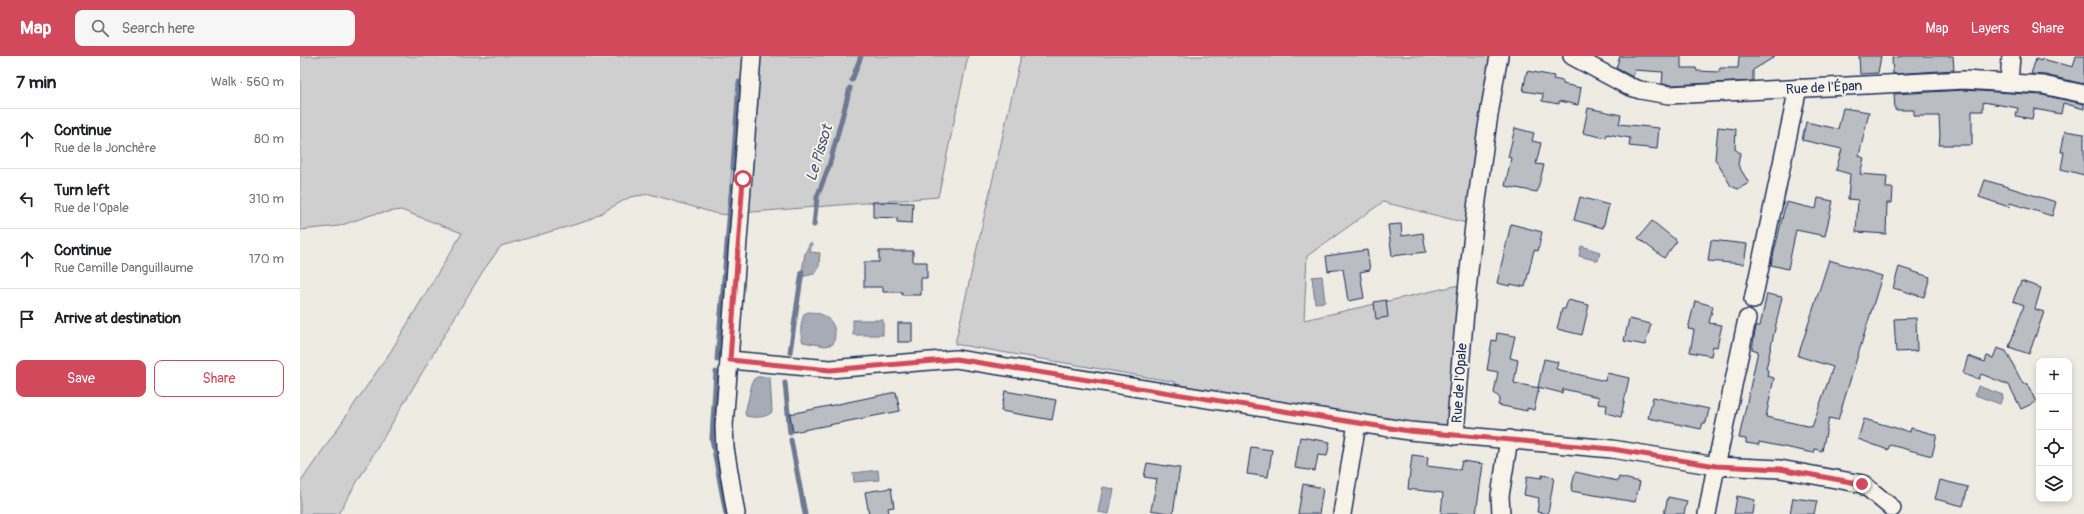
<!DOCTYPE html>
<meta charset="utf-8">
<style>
body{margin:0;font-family:Pangolin,sans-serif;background:#f6f6f6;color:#202124}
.controls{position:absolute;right:12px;bottom:12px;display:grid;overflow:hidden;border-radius:8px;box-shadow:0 2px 6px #0003}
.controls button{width:36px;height:36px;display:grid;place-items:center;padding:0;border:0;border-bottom:1px solid #e0e0e0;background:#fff;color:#202124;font:20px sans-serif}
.stop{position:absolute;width:12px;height:12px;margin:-9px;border:3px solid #d1495b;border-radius:50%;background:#fff}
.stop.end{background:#d1495b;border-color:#fff;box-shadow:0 1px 4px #0008}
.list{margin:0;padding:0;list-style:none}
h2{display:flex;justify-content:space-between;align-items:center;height:52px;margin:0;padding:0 16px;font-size:17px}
h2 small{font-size:13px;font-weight:400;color:#757577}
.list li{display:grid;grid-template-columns:26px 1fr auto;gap:12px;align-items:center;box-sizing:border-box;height:60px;padding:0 16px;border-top:1px solid #e0e0e0}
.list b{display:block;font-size:15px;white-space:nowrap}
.list p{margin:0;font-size:13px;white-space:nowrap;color:#757577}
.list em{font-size:13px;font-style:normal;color:#757577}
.actions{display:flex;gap:8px;padding:12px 16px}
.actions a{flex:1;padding:9px 0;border:1px solid #d1495b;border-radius:8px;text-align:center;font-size:14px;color:#d1495b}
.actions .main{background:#d1495b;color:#fff}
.icon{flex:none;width:22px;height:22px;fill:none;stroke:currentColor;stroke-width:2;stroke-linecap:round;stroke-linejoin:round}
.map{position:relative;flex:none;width:1784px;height:458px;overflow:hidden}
header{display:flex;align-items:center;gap:24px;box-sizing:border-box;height:56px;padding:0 20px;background:#d1495b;color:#fff}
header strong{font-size:19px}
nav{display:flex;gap:22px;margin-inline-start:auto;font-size:14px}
.search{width:280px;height:36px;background:#f6f6f6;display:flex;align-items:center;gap:10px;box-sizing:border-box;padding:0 14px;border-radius:8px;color:#757577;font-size:15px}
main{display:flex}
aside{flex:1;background:#fff}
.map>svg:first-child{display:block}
</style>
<header>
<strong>Map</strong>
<div class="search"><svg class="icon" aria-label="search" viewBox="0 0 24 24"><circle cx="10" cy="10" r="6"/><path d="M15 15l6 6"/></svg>Search here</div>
<nav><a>Map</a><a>Layers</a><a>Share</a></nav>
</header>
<main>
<aside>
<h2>7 min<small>Walk · 560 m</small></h2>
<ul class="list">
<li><svg class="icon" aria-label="ahead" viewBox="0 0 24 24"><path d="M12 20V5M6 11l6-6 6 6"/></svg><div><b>Continue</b><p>Rue de la Jonchère</p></div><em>80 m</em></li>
<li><svg class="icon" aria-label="left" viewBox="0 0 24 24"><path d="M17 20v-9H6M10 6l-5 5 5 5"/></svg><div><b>Turn left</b><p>Rue de l'Opale</p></div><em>310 m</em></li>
<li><svg class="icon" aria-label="ahead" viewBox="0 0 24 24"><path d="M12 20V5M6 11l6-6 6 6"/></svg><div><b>Continue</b><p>Rue Camille Danguillaume</p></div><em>170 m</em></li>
<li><svg class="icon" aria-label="arrive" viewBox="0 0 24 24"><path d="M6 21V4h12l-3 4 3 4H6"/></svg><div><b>Arrive at destination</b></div></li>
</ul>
<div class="actions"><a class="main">Save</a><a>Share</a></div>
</aside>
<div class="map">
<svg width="1784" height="458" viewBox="0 0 1784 458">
<rect width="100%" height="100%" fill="#eeebe2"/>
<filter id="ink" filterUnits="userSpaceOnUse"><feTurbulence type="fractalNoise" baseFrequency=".025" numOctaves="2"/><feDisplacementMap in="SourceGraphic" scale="8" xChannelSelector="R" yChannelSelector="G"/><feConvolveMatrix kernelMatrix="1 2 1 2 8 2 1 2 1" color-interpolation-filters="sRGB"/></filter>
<g filter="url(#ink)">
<!-- green -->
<g fill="#cfcfcf" stroke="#757f96">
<polygon points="0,0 444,0 427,159 414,157 350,138 330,141 287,165 201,190 183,215 161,251 38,458 0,458 0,427 91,295 162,177 101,154 74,158 39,170 0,174"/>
<polygon points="456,0 668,0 638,141 441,157"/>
<polygon points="721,0 1200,0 1174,169 1083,146 1007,200 1004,264 1168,227 1155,380 874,337 876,326 655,288"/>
</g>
<!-- water -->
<g fill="#a6abb5" stroke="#6e7992">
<polygon points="510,187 512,188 510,196 520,197 519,210 514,218 501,221 505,197"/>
<polygon points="1281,190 1300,196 1298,205 1279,200"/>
<polygon points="1022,220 1025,246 1015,247 1012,221"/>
<path d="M508,256C527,256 540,269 533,288L525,290L503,286C499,278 501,266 504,258Z"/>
<rect x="553" y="264" width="30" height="15"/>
<path d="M457,321H470L472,356C466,362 454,362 446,360L445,357L453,324Z"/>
<polygon points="1678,330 1703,339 1700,348 1675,339"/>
<polygon points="578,414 579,424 554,426 553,417"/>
<polygon points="803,431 814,433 809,458 798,456"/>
</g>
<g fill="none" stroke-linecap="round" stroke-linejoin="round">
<!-- stream -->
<g stroke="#6e7992" stroke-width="5">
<polyline points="552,24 561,0"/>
<polyline points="433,112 439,26"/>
<polyline points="514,169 517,141 529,110 550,32"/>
<polyline points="490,296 502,216"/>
<polyline points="417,304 432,130"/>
<polyline points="416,316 412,383 426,458"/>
<polyline points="485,327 490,377"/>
<polyline points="491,384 505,458"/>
</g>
</g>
<!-- building -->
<g fill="#babdc2" stroke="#1b2f5e">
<polygon points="1320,0 1381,0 1381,12 1396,12 1397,15 1419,16 1420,12 1438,12 1439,0 1476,0 1453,14 1453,25 1372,29 1362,28 1363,16 1334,14 1333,21 1316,12"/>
<polygon points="1559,0 1581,0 1578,17 1560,18"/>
<polygon points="1603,0 1653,0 1654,14 1593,18 1592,2"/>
<polygon points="1776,0 1784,0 1784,28 1745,19 1731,18 1736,3 1741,5 1742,3 1773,11"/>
<polygon points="1227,15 1254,20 1253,23 1263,25 1263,28 1281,32 1278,49 1259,45 1259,48 1242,45 1243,38 1223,35"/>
<polygon points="1664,34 1742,39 1784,48 1784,53 1763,47 1761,58 1734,53 1732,63 1716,60 1718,52 1683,46 1683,55 1672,55 1672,89 1639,89 1640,80 1639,60 1614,60 1614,54 1595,54 1594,38"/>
<polygon points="1288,52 1321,59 1319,68 1359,72 1357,93 1329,90 1330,82 1307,78 1306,82 1283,77"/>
<polygon points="1543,52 1569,56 1559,100 1564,102 1560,118 1587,120 1586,132 1593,132 1592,147 1587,147 1586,178 1556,176 1558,144 1548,143 1550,118 1536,114 1542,93 1502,84 1506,66 1538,73"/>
<polygon points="1418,71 1436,73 1435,93 1440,97 1438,109 1449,127 1438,133 1431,130 1415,103"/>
<polygon points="1215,72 1234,77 1232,85 1241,87 1236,108 1244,109 1237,136 1205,130 1211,102 1208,101"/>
<polygon points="1765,75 1784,78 1784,119 1761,113 1764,96 1761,96"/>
<polygon points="1685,124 1756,146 1752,160 1710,147 1709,151 1679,141"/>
<polygon points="1280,141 1309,149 1303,172 1274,164"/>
<polygon points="1518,142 1533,145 1525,180 1496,174 1488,213 1471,209 1486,146 1516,153"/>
<polygon points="573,146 613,147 612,167 597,166 597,162 573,161"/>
<polygon points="1352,165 1377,185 1364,202 1338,182"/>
<polygon points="1101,168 1102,180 1123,177 1126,196 1092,200 1088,169"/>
<polygon points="1211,168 1242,176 1238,195 1234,194 1225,231 1210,228 1210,230 1197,227"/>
<polygon points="1411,184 1447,188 1444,208 1408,205"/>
<polygon points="1067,194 1070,214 1060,216 1064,242 1048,245 1043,213 1028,215 1026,200"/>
<polygon points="579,195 613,195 613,206 627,206 627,222 621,222 621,239 602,239 602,236 583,236 583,231 564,231 564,206 579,206"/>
<polygon points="1529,204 1582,220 1538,364 1529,362 1522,395 1515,393 1514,397 1459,386 1459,389 1446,387 1446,383 1439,382 1458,295 1452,293 1456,270 1460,270 1467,238 1482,241 1466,313 1468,314 1467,320 1474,322 1466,361 1512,371 1533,311 1498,300"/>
<polygon points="1599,211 1630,221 1624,241 1593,232"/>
<polygon points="1721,225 1741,232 1735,253 1744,256 1729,298 1709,291 1724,249 1713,245"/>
<polygon points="1086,244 1088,261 1076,263 1074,246"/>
<polygon points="1268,244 1289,249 1282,279 1257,273 1262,253 1265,253"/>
<polygon points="1395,245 1413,250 1409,267 1422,269 1417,291 1413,290 1411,300 1390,296 1394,274 1388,273"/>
<polygon points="1616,262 1617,295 1596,296 1594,263"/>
<polygon points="1329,263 1351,268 1345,289 1324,285"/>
<rect x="598" y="267" width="14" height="19"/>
<polygon points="1197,277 1215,280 1210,302 1218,304 1214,327 1239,332 1234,354 1227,352 1227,355 1198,349 1200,342 1194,337 1198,316 1187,314 1192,284 1196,285"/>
<polygon points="1697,292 1706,295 1723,328 1727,327 1736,346 1721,353 1709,329 1681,318 1679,323 1663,318 1668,300 1685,306 1687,300 1693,302"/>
<polygon points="1244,303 1258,306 1256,313 1305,325 1307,317 1329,322 1321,361 1306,357 1307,349 1298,348 1299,341 1263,333 1262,337 1238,331"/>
<polygon points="705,335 756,344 752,364 701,355"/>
<polygon points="596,336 600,355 493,376 490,358"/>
<polygon points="1353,341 1409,353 1406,367 1403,367 1401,373 1348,362"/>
<polygon points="1564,363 1610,376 1611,372 1637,379 1632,400 1590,389 1588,394 1558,383"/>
<polygon points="1000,381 1030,386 1027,400 1018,399 1015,415 995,412"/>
<polygon points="951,391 972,394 968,421 947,418"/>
<polygon points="1112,399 1128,401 1127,410 1160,414 1162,405 1183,408 1176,458 1141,458 1143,437 1108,433"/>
<polygon points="847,407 880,412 873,458 851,454 857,423 844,421"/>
<polygon points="1275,416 1318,425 1319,421 1340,426 1335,446 1271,435"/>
<polygon points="1242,419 1254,421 1248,458 1237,456 1239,442 1224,439 1227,420 1242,422"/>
<polygon points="1640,424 1668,431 1663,450 1635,443"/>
<polygon points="1003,428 1023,432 1019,458 998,458"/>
<polygon points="591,432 594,451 588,452 589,458 569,458 565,436"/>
<polygon points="1437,440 1455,444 1453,458 1434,458"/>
<polygon points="1368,441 1387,445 1384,458 1364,458"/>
<polygon points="1493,442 1517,445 1514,458 1490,458"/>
</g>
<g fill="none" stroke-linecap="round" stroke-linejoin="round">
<defs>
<g id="street">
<polyline points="1272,0 1328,30 1340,34 1369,39 1664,24 1743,29 1784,38"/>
<polyline points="1709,26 1711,0"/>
<polyline points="1453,244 1498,32"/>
<polyline points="430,304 530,313 656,303 1109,375 1312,393 1416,410 1480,413 1563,428 1592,452"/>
<path d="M1155,380C1164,252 1176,126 1199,0"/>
<polyline points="436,458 425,392 424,370 452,0"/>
<polyline points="1042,458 1057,367"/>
<polyline points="1201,458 1200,440 1209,383"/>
<polyline points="1407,458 1416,410 1447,263"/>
</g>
</defs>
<!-- street casing -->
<use href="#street" stroke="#1b2f5e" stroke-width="20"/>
<!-- street -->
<use href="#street" stroke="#f7f3e8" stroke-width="17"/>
</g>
</g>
<g fill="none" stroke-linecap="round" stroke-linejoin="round" filter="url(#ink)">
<!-- route -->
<polyline stroke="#d1495b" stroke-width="5" points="443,123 430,304 530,314 656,303 1109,375 1312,393 1416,410 1480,413 1562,428"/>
</g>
<g text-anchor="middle" stroke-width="4" stroke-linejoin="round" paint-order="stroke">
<!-- street labels -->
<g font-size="14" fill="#1b2f5e" stroke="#f7f3e8">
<text transform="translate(1524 31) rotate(-3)" y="5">Rue de l'Épan</text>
<text transform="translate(1159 327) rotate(-86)" y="5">Rue de l'Opale</text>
</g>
<!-- water labels -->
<g font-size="15" font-style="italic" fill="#455478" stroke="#f7f3e8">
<text transform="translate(519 97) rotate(-73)" y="5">Le Pissot</text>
</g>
</g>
</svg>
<div class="controls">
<button>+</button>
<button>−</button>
<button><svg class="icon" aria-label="locate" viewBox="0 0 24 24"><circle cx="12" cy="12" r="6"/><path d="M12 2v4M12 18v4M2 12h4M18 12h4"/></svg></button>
<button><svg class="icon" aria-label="layers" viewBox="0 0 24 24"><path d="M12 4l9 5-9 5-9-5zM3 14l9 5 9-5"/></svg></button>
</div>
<div class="stop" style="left:443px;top:123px"></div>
<div class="stop end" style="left:1562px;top:428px"></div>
</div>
</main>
